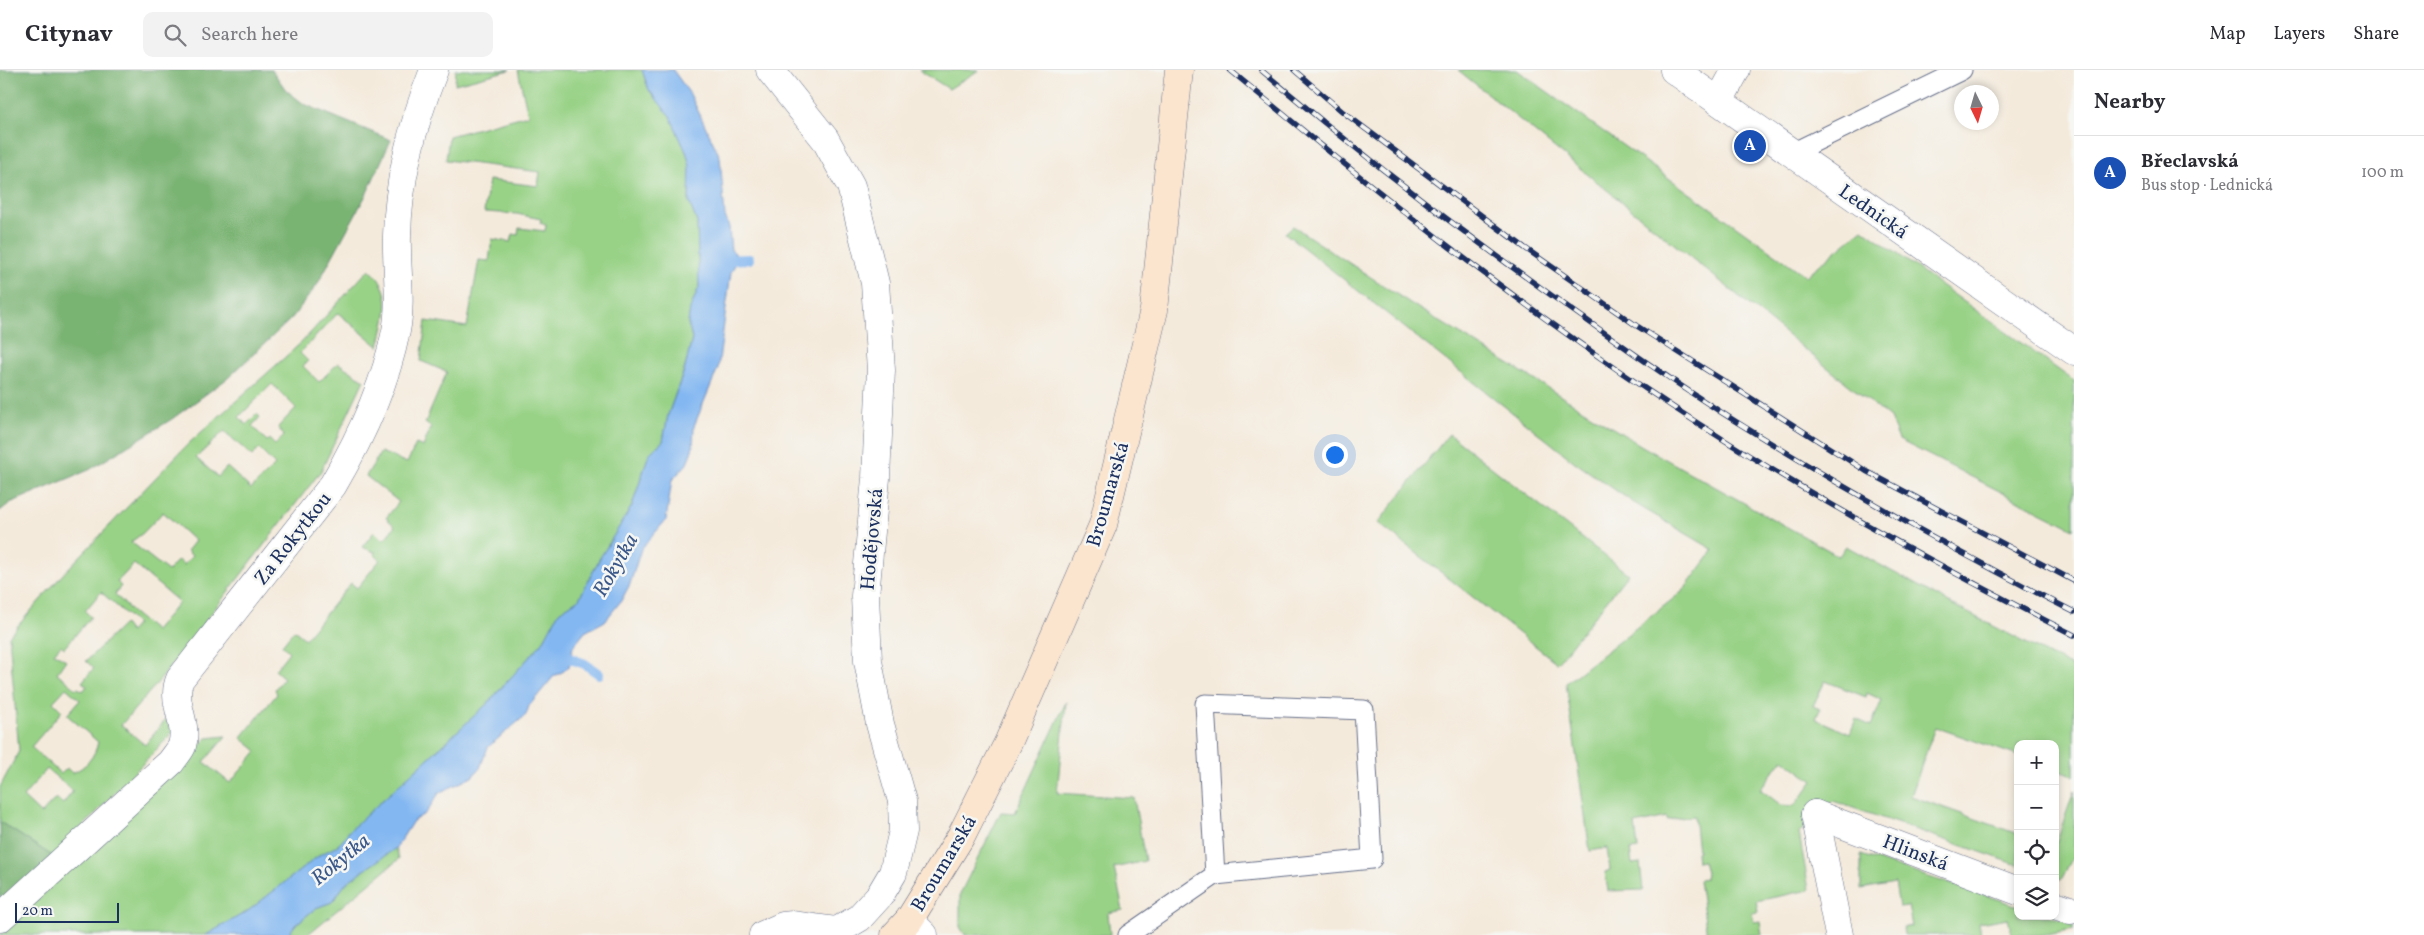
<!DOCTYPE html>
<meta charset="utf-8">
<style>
body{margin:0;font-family:Vollkorn,serif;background:#f2f2f3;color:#2b2b33}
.controls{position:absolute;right:15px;bottom:15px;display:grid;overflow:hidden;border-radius:10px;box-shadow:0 2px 8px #0003}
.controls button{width:45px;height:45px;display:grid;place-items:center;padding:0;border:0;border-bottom:1px solid #e1e1e2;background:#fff;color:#2b2b33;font:25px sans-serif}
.compass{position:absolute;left:1954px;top:15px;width:45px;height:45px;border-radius:50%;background:#fff;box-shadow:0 2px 8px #0003;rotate:175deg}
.scale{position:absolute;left:15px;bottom:12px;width:104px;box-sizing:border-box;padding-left:5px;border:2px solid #1b2f5e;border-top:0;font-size:14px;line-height:18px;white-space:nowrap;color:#1b2f5e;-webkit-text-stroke:4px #f6f6f2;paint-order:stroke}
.you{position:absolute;left:1334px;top:384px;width:18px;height:18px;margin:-12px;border:4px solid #fff;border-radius:50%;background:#1a73e8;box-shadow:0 0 0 8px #1a73e833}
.badge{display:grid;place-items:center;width:32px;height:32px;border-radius:50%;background:#c8321e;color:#fff;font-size:16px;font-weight:700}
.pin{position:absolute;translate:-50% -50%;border:2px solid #fff;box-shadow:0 1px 5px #0006}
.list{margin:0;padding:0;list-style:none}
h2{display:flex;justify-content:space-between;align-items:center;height:65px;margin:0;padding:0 20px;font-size:21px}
h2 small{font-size:16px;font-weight:400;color:#7c7c81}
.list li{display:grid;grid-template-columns:32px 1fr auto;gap:15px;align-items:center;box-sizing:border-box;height:75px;padding:0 20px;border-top:1px solid #e1e1e2}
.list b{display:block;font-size:19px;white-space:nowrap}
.list p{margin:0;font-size:16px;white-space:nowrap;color:#7c7c81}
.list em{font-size:16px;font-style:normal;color:#7c7c81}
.icon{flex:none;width:28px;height:28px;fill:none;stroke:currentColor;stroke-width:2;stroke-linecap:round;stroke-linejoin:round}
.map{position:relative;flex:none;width:2074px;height:865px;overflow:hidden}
header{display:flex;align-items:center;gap:30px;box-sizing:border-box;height:70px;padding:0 25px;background:#fff;border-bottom:1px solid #e1e1e2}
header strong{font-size:24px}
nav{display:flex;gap:28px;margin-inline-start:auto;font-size:18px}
.search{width:350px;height:45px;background:#f2f2f3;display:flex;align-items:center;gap:12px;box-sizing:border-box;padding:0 18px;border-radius:10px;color:#7c7c81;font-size:19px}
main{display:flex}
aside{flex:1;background:#fff}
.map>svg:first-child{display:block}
</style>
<header>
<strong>Citynav</strong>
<div class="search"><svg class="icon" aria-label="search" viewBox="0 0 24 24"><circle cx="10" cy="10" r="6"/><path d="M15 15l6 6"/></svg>Search here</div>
<nav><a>Map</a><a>Layers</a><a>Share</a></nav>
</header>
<main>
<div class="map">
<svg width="2074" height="865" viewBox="0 0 2074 865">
<rect width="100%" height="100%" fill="#f6f6f2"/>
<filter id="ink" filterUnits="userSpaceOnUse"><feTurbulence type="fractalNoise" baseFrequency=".02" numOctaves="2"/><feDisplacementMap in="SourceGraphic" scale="10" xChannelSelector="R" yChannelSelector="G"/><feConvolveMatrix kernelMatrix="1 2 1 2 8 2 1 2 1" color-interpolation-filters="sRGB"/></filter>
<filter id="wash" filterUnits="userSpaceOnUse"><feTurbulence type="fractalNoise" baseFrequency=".0096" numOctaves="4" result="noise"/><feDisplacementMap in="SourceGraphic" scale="20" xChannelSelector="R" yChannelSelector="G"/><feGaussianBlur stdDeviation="1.12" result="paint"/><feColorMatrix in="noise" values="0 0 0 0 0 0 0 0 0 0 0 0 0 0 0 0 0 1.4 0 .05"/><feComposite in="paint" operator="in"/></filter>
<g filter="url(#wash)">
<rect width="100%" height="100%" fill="#f4eadb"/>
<!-- green -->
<g fill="#98d286" stroke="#5a8072" fill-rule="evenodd">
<polygon points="456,0 510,0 455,14"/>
<path d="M518,0H642L649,20L670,46L687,84L690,97L689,132L697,152L699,217L690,239L688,253L692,269L685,297L668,345L663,371L649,384L632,436L600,488L579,529L559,542L543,572L486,635L349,761C342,774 335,778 321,784L248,841L206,865H0L207,668L226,666L204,692L230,713L257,681L241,668L277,624L275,619L284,608L275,600L289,582L282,575L294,560L305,569L351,513L357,518L380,490L374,484L375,482L362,477L374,462L384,470L395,456L386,448L399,432L366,406L381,382L407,393L416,374L423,377L431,357L425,353L447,302L421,291L426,251L467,257L479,190L489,191L492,169L511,172L513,164L518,165L519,158L545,161L546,155L540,153L541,149L517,144L484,142L489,110L538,116L540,102L446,90L449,66L528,45Z"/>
<polygon points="919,0 979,0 949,19"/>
<polygon points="1458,0 1517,0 1806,206 1863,159 2074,311 2074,459 1899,370 1890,348"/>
<path d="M1293,156L1413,235L1642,376L1839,486L1846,476L1951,534L2074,598V706L2055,700V674H2018V686L1935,657L1911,726L2018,764V795L1833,731L1799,763L1809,820L1756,831L1758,842L1752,843L1754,852L1760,851L1762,865H1707L1699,810L1705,809L1706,803L1703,791L1697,792L1696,782L1698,781L1694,746L1667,750V747L1635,754L1638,779L1630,780L1632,794L1640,793L1643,820L1608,821L1605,802L1610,800L1607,778L1590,781L1566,613L1683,521L1714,480L1634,433L1576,393L1285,163ZM1825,611L1866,627L1867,623L1882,630L1871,656L1856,649L1850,664L1816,649L1820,639L1813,636ZM1783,689L1813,711L1794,736L1781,735L1760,719Z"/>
<path d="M369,199C396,222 386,246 379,277L338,243L300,283L308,291L303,296L319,312L338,293L364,310L321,401L160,610L121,655L145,675L166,649L173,662L54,787L0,752V717L19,681L9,566L63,504L188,374L302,272ZM272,314L296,338L278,357L284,366L275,375L269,369L267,371L252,356L260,347L257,344L246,355L239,347ZM224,361L252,386L259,379L275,395L251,419L227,397L218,407L196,388ZM163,442L195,471L187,481L192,486L184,495L178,490L168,501L131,472L143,463ZM134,494L179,532L155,561L132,542L115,524L121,516L117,512ZM101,522L137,554L130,562L124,554L86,591L94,598L82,612L87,616L83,621L78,618L76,619L57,603L66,590L54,583L61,575L64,578L91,547L85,541ZM66,618L80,630L67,645L98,672C95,687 85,698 72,703L67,698L61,704L31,677L62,641L53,632ZM47,699L73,721L63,734L56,728L41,744L23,727Z"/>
<polygon points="1449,364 1628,504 1557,593 1378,453"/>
<polygon points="1066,632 1057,723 1134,728 1145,791 1114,798 1123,840 1108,843 1110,865 965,865 960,857 960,824 1001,742 1015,743"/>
<polygon points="2074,721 2074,785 2061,810 2055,808 2055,776"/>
<polygon points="396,778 399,789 307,865 288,865 295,855 316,838 332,832 347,812"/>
<polygon points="1861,785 2018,836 2018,846 2050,846 2074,854 2074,859 2041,865 2012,865 2008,848 1979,853 1981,865 1904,865 1903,858 1912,856 1908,836 1899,837 1895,813 1861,819"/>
</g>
<!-- forest -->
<g fill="#7ab473" stroke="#4a7268">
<polygon points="0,0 272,0 286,20 304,34 391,70 366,125 317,215 292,248 228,308 172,349 89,400 10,433 0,441"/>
<polygon points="0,752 54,787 0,840"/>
</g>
<!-- water -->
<path fill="#83b7f1" stroke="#4f73a8" d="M642,0H673L690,24L720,87L725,146L729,157L731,180L735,183L736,193L731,202L718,298L694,356L693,377L687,394L672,410L666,450L641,479L630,514L621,531L605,551L585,562L573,577L569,596L564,601L554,606L529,636L526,645L488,677L480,698L472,707L439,723L426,743L413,751L396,778L347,812L332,832L316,838L295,855L288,865H206L248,841L321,784C335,778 342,774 349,761L486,635L543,572L559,542L579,529L600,488L632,436L649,384L663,371L668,345L685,298L692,269L688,253L690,239L699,217L697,152L689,132L690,97L687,84L670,46L649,20Z"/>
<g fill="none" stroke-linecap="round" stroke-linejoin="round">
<!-- stream -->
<g stroke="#83b7f1" stroke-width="10">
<polyline points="722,190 749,189"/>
<polyline points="558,584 585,594 599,604"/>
</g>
</g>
</g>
<g filter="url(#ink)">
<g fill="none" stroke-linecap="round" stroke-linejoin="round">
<defs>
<g id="lane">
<polyline points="1792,83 1962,0"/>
<polyline points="1128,865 1215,805 1372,789 1364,640 1205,634 1215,805"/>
</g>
<g id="street">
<polyline points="1674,0 2074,281"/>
<polyline points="1719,31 1736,0"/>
<polyline points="1815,744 2018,821"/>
<polyline points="1815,744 1839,865"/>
<polyline points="2055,835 2070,840"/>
<path d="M0,848L171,692C174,687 180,681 182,676C189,652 170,632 180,609L333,415C361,367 385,316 396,261C402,230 396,197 397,166C398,109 413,53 434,0"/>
<polyline points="909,850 924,865"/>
<polyline points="763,865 783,856 793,855 837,861 859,848 880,825 893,803 903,761 902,731 880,654 868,591 865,526 876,408 881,300 875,213 851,116 825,69 770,0"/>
</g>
<polyline id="secondary" points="895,865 909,850 961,766 1008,673 1103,455 1154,240 1179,0"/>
</defs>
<!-- lane casing -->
<use href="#lane" stroke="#67708a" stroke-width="21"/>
<!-- street casing -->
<use href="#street" stroke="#67708a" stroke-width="29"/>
<!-- secondary casing -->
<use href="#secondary" stroke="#67708a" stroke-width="29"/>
<!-- lane -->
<use href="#lane" stroke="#fff" stroke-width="19"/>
<!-- street -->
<use href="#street" stroke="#fff" stroke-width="28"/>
<!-- secondary -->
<use href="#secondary" stroke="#fbe5cf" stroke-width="28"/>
<defs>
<g id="rail">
<path d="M1230,0C1387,131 1548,259 1721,368C1835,440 1954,504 2074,565"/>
<path d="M1261,0C1365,88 1473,171 1585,249C1634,284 1684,319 1735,351C1846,420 1959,483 2074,542"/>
<polyline points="1294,0 1343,42 1525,178 1637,256 1866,401 2074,511"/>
</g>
</defs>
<!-- rail casing -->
<use href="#rail" stroke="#1b2f5e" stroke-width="5.5"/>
<!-- rail -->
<use href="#rail" stroke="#f6f6f2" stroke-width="4" stroke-dasharray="11" stroke-linecap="butt"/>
</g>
</g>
<g text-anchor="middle" stroke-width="5" stroke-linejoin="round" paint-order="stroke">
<!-- street labels -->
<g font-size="20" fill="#1b2f5e" stroke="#f6f6f2">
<text transform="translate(1874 141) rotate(35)" y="7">Lednická</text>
<text transform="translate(1107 424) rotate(-74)" y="7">Broumarská</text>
<text transform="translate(292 468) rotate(-52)" y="7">Za Rokytkou</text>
<text transform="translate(871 469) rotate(-85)" y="7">Hodějovská</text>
<text transform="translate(1916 782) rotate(21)" y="7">Hlinská</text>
<text transform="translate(943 793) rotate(-59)" y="7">Broumarská</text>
</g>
<!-- water labels -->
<g font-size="21" font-style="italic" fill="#3a588a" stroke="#f6f6f2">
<text transform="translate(615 495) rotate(-60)" y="7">Rokytka</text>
<text transform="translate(340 789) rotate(-39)" y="7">Rokytka</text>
</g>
</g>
</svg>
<div class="controls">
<button>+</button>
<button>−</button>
<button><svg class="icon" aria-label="locate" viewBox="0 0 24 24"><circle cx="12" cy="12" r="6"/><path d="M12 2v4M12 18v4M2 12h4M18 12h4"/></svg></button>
<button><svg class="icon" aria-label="layers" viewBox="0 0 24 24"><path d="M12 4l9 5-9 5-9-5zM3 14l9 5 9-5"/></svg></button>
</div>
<svg class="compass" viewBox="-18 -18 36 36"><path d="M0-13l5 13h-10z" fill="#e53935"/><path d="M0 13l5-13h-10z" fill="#7c7c81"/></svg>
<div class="scale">20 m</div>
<div class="you"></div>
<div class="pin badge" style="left:1750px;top:76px;background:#1a4fb4">A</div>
</div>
<aside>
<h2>Nearby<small></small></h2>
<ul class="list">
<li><span class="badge" style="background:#1a4fb4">A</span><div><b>Břeclavská</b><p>Bus stop · Lednická</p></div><em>100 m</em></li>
</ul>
</aside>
</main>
